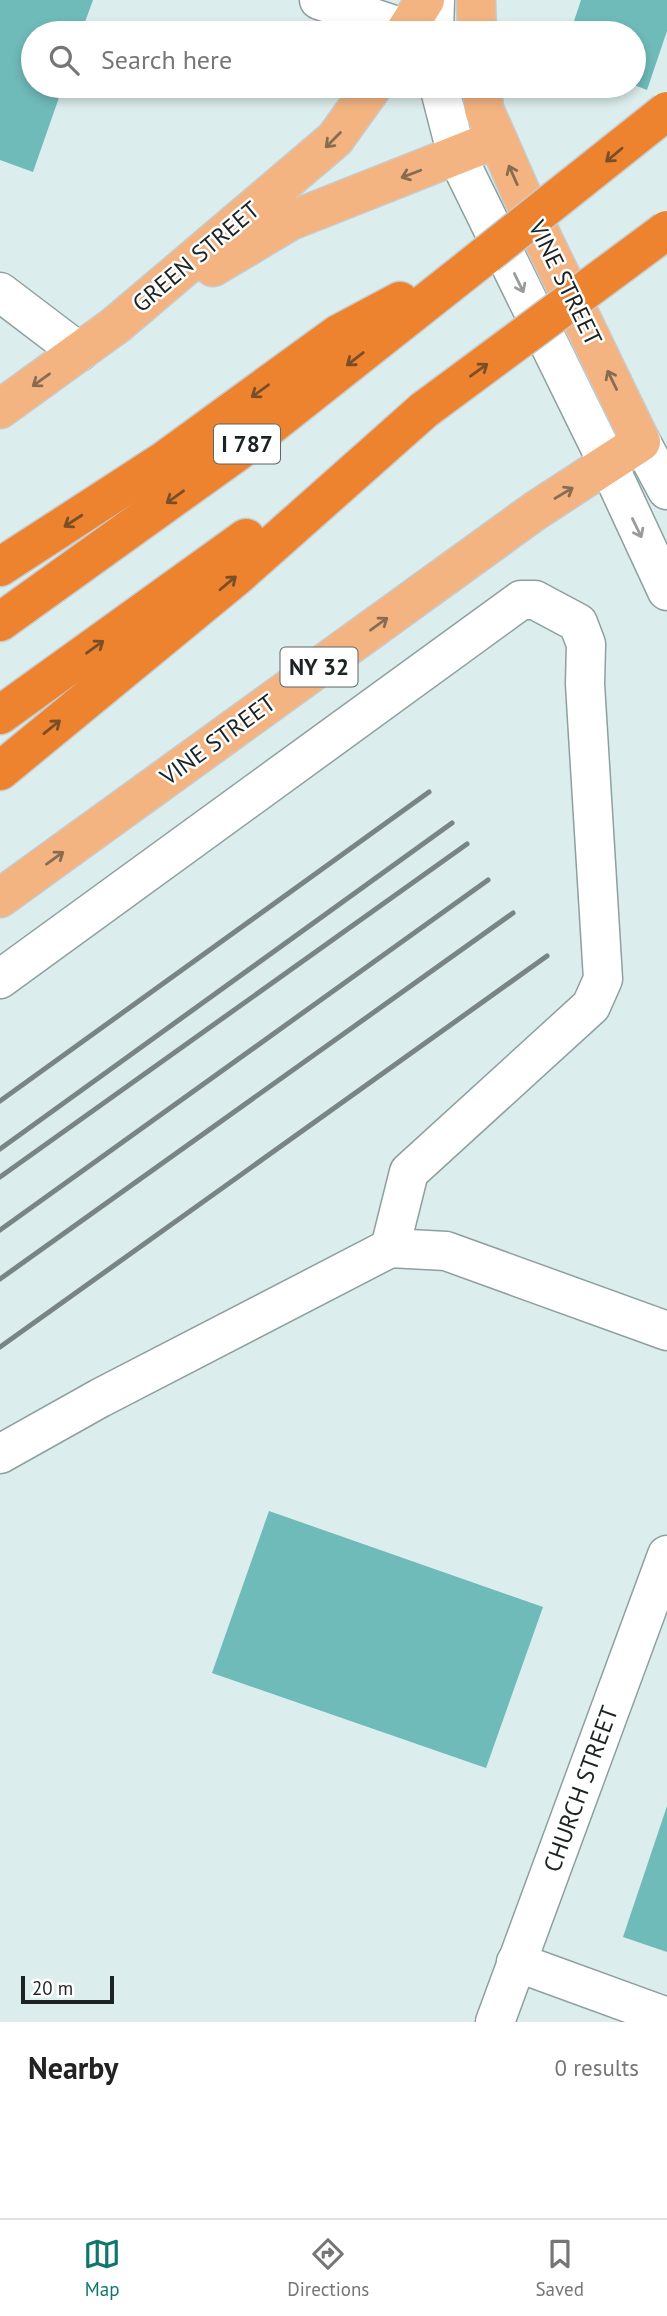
<!DOCTYPE html>
<style>
body{margin:0;font-family:"PT Sans",sans-serif;background:#f6f6f6;color:#222}
.scale{position:absolute;left:21px;bottom:18px;width:93px;box-sizing:border-box;padding-left:7px;border:4px solid #1c2323;border-top:0;font-size:19px;line-height:24px;white-space:nowrap;color:#1c2323;-webkit-text-stroke:5px #fff;paint-order:stroke}
.list{margin:0;padding:0;list-style:none}
h2{display:flex;justify-content:space-between;align-items:center;height:91px;margin:0;padding:0 28px;font-size:30px}
h2 small{font-size:23px;font-weight:400;color:#767676}
.icon{flex:none;width:38px;height:38px;fill:none;stroke:currentColor;stroke-width:2;stroke-linecap:round;stroke-linejoin:round}
.map{position:relative;flex:none;width:667px;height:2022px;overflow:hidden}
.search{position:absolute;background:#fff;box-shadow:0 4px 10px #0003;left:21px;right:21px;top:21px;height:77px;display:flex;align-items:center;gap:18px;box-sizing:border-box;padding:0 24px;border-radius:38px;color:#767676;font-size:26px}
.sheet{height:196px;background:#fff}
nav{display:flex;justify-content:space-around;align-items:center;box-sizing:border-box;height:98px;border-top:2px solid #e0e0e0;background:#fff;font-size:19px;color:#767676}
nav a{display:grid;justify-items:center;gap:4px}
nav .on{color:#0f766e}
.map>svg:first-child{display:block}
</style>
<div class="map">
<svg width="667" height="2022" viewBox="0 0 667 2022">
<rect width="100%" height="100%" fill="#dbedec"/>
<!-- building -->
<g fill="#6fbbba">
<polygon points="0,0 93,0 81,33 33,33 33,86 63,86 33,172 0,160"/>
<polygon points="581,0 667,0 667,31 647,90 634,85 634,33 570,33"/>
<polygon points="269,1511 543,1607 486,1768 212,1673"/>
<polygon points="667,1806 667,1952 623,1937"/>
</g>
<g fill="none" stroke-linecap="round" stroke-linejoin="round">
<defs>
<g id="minor">
<polyline points="319,0 406,29"/>
<polyline points="434,33 435,0"/>
<polyline points="439,86 457,156 609,466 667,591"/>
<polyline points="0,292 79,352"/>
<polyline points="641,442 667,490"/>
<polyline points="0,979 521,600 535,600 578,623 586,644 585,684 603,979 591,1006 409,1172 390,1248"/>
<polyline points="0,1454 100,1398 390,1248 446,1251 667,1331"/>
<polyline points="516,1962 667,2017"/>
<polyline points="495,2022 667,1555"/>
</g>
<g id="major">
<polyline points="476,0 477,33"/>
<polyline points="404,33 425,0"/>
<polyline points="213,267 290,221 497,139"/>
<polyline points="0,409 116,325 335,139 373,86"/>
<polyline points="0,898 535,511 641,442 525,202 484,109 482,86"/>
</g>
<g id="highway">
<polyline points="0,567 162,462 338,334 400,301"/>
<polyline points="0,622 237,452 486,255"/>
<polyline points="0,715 246,538"/>
<polyline points="0,771 237,576 424,410"/>
</g>
</defs>
<!-- minor casing -->
<use href="#minor" stroke="#8e9f9f" stroke-width="41"/>
<!-- major casing -->
<use href="#major" stroke="#c9caca" stroke-width="41"/>
<!-- highway casing -->
<use href="#highway" stroke="#c9caca" stroke-width="41"/>
<!-- minor -->
<use href="#minor" stroke="#fff" stroke-width="38"/>
<!-- major -->
<use href="#major" stroke="#f4b482" stroke-width="38"/>
<!-- highway -->
<use href="#highway" stroke="#ed822f" stroke-width="38"/>
<!-- rail -->
<g stroke="#798585" stroke-width="5">
<polyline points="0,1101 429,792"/>
<polyline points="0,1149 452,823"/>
<polyline points="0,1177 467,844"/>
<polyline points="0,1230 488,880"/>
<polyline points="0,1279 513,913"/>
<polyline points="0,1347 547,956"/>
</g>
<defs>
<g id="highway-bridge">
<polyline points="486,255 667,111"/>
<polyline points="424,410 667,230"/>
</g>
</defs>
<!-- highway-bridge casing -->
<use href="#highway-bridge" stroke="#c9caca" stroke-width="41" stroke-linecap="butt"/>
<!-- highway-bridge -->
<use href="#highway-bridge" stroke="#ed822f" stroke-width="38"/>
</g>
<!-- one-way arrows -->
<defs><path id="oneway-shaft" d="M-6 0H5M1.5-3L5.5 0L1.5 3" fill="none" stroke-width="1.6" stroke-linecap="round" stroke-linejoin="round" transform="scale(1.75)"/></defs>
<g stroke="#886c52">
<use href="#oneway-shaft" transform="translate(333 140) rotate(135)"/>
<use href="#oneway-shaft" transform="translate(411 174) rotate(159)"/>
<use href="#oneway-shaft" transform="translate(513 175) rotate(-114)"/>
<use href="#oneway-shaft" transform="translate(41 380) rotate(144)"/>
<use href="#oneway-shaft" transform="translate(612 380) rotate(-116)"/>
<use href="#oneway-shaft" transform="translate(564 493) rotate(-31)"/>
<use href="#oneway-shaft" transform="translate(379 624) rotate(-36)"/>
<use href="#oneway-shaft" transform="translate(55 858) rotate(-36)"/>
</g>
<g stroke="#7a4e28">
<use href="#oneway-shaft" transform="translate(614 155) rotate(140)"/>
<use href="#oneway-shaft" transform="translate(355 359) rotate(142)"/>
<use href="#oneway-shaft" transform="translate(479 370) rotate(-36)"/>
<use href="#oneway-shaft" transform="translate(260 391) rotate(144)"/>
<use href="#oneway-shaft" transform="translate(175 497) rotate(144)"/>
<use href="#oneway-shaft" transform="translate(73 521) rotate(147)"/>
<use href="#oneway-shaft" transform="translate(228 583) rotate(-40)"/>
<use href="#oneway-shaft" transform="translate(95 647) rotate(-36)"/>
<use href="#oneway-shaft" transform="translate(52 727) rotate(-39)"/>
</g>
<g stroke="#999c9c">
<use href="#oneway-shaft" transform="translate(519 283) rotate(64)"/>
<use href="#oneway-shaft" transform="translate(637 528) rotate(64)"/>
</g>
<g text-anchor="middle" stroke-width="5" stroke-linejoin="round" paint-order="stroke">
<!-- shield labels -->
<g fill="#fff" stroke="#606565" stroke-width="2">
<rect x="214" y="424.5" width="66" height="39" rx="5"/>
<rect x="280.5" y="647.5" width="77" height="39" rx="5"/>
</g>
<g font-size="23" font-weight="bold" fill="#1c2323">
<text x="247" y="452">I 787</text>
<text x="319" y="675">NY 32</text>
</g>
<!-- street labels -->
<g font-size="24" fill="#1c2323" stroke="#fff">
<text transform="translate(196 257) rotate(-40)" y="8">GREEN STREET</text>
<text transform="translate(565 283) rotate(64)" y="8">VINE STREET</text>
<text transform="translate(218 740) rotate(-36)" y="8">VINE STREET</text>
<text transform="translate(581 1789) rotate(-70)" y="8">CHURCH STREET</text>
</g>
</g>
</svg>
<div class="scale">20 m</div>
<div class="search"><svg class="icon" aria-label="search" viewBox="0 0 24 24"><circle cx="10" cy="10" r="6"/><path d="M15 15l6 6"/></svg>Search here</div>
</div>
<section class="sheet">
<h2>Nearby<small>0 results</small></h2>
<ul class="list">
</ul>
</section>
<nav>
<a class="on"><svg class="icon" aria-label="map" viewBox="0 0 24 24"><path d="M3 6l6-2 6 2 6-2v14l-6 2-6-2-6 2zM9 4v14M15 6v14"/></svg>Map</a>
<a><svg class="icon" aria-label="directions" viewBox="0 0 24 24"><path d="M12 3l9 9-9 9-9-9zM9 14v-3h6M13 9l2 2-2 2"/></svg>Directions</a>
<a><svg class="icon" aria-label="saved" viewBox="0 0 24 24"><path d="M7 4h10v16l-5-4-5 4z"/></svg>Saved</a>
</nav>
